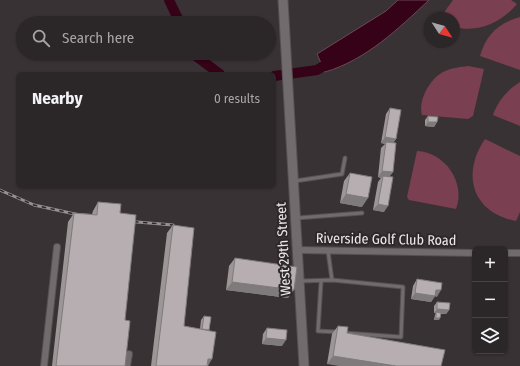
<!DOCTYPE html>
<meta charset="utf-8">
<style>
body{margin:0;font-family:"Fira Sans Condensed",sans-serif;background:#373233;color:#f1f3f6}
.controls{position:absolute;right:12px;bottom:12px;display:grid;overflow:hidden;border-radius:6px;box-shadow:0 1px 3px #0004}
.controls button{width:36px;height:36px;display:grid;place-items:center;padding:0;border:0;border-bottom:1px solid #474344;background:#2b2627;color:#f1f3f6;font:20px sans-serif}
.compass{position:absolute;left:424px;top:12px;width:36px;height:36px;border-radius:50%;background:#2b2627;box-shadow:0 1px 3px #0004;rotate:126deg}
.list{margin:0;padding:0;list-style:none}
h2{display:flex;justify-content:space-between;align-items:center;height:52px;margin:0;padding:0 16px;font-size:17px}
h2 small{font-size:13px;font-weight:400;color:#a6a5a7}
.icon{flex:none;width:22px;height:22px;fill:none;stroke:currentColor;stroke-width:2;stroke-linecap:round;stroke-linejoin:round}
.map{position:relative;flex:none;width:520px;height:366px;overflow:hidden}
.search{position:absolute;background:#2b2627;box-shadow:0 1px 3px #0004;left:16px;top:16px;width:260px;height:44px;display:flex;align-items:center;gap:10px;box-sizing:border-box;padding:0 14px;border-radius:22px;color:#a6a5a7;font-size:15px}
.panel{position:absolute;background:#2b2627;box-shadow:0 1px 3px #0004;left:16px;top:72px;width:260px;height:116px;border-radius:6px}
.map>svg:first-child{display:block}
</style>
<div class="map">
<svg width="520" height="366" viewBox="0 0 520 366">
<rect width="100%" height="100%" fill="#393234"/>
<!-- green -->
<g fill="#7a3f50">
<path d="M453,0H511L517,4C501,23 479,33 454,27V18H440Z"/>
<path d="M520,17V70L480,56C486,35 498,23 520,17Z"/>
<path d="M468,66L484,69L473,116L468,119L422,115C418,100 430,79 443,72C451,68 460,67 468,66Z"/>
<path d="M520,82V126L493,115C498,101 507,90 520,82Z"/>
<path d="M485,139L520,156V212L516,221C472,213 461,174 485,139Z"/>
<path d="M417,151C445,152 466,183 456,209L409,200L407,197Z"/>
</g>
<!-- water -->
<path fill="#350217" stroke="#6c4756" d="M398,0H429C398,29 366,60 325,72L317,54L386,11Z"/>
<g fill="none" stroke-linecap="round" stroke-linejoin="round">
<!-- river -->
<g stroke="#350217" stroke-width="10">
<polyline points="169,0 180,23"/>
<polyline points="195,53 197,57 220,74"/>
<polyline points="274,76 317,70 333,60"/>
</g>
<defs>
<g id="service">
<polyline points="295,181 342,174 345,158"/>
<polyline points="297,218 362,213"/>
<polyline points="328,251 332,280"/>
<polyline points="301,281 332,280 403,287 401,337 345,333"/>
<polyline points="321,282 318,331 337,332"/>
</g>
<g id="minor">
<polyline points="297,250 475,253"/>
<polyline points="505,253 520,253"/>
<polyline points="44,366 57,247"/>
<polyline points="127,366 129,354"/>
</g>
<polyline id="secondary" points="283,0 304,366"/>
</defs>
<!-- service casing -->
<use href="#service" stroke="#555052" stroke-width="5"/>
<!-- minor casing -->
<use href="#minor" stroke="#555052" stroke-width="8"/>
<!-- secondary casing -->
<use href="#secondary" stroke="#555052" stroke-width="11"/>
<!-- service -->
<use href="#service" stroke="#726b6d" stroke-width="3"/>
<!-- minor -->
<use href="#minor" stroke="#726b6d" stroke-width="6"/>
<!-- secondary -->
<use href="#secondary" stroke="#726b6d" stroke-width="9"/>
<defs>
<g id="rail">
<polyline points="0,190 34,205 84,216"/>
<polyline points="125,221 173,225"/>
</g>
</defs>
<!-- rail casing -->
<use href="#rail" stroke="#969092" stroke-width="3"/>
<!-- rail -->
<use href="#rail" stroke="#2e282a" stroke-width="1.5" stroke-dasharray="4.5" stroke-linecap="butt"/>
</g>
<!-- wall -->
<g fill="#9d9697">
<polygon points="390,108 396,139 393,143 393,172 389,177 384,212 373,210 378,182 381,178 378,177 381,148 385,144 381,143 386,114"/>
<polygon points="428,116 437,122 434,127 425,126 425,120"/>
<polygon points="350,173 362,207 340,203 344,181"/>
<polygon points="98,202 120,213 125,320 125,366 52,366 68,222 74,213 92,214 93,211"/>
<polygon points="173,225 184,326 200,329 201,320 204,316 209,330 208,366 151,366 167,233"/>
<polygon points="235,258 288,298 226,290 229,266"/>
<polygon points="417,279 437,297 435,296 431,302 411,299 413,286"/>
<polygon points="437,302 449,310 446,314 440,314 439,320 434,320 435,315 436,313 434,313 434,306"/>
<polygon points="338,326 347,333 445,350 327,364 332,334"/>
<polygon points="267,328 282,346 262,344 263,334"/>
</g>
<!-- shaded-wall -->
<g fill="#7f7a7b">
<polygon points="428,122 437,122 434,127 425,126"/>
<polygon points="385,137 396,139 391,145 386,142 385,144 381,143"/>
<polygon points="382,171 393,172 388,178 383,176 381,178 378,177"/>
<polygon points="346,194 368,198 362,207 340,203"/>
<polygon points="378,204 388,206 384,212 373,210"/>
<polygon points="232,282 294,290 288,298 226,290"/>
<polygon points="436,290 441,290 437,297 435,296 431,302 411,299 415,293"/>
<polygon points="437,309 449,310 446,314 434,313"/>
<polygon points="436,318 440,318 439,320 434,320"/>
<polygon points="266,338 286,340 282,346 262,344"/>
<polygon points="333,356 396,366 339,366 327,364"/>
<polygon points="208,359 212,359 208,366"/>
</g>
<!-- building -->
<g fill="#b6aeb0" stroke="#7f7a7b">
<polygon points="390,108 401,110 396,139 385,137"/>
<polygon points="428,116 438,117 437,122 428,122"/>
<polygon points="386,142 396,143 393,172 382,171"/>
<polygon points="350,173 372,177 368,198 346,194"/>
<polygon points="383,176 393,177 388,206 378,204"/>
<polygon points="98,202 121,204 120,213 136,215 125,320 130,321 125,366 56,366 74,213 97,215"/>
<polygon points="173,225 194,228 184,326 216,332 212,359 208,359 207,366 156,366"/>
<polygon points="235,258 297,267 294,290 232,282"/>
<polygon points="417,279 442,283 441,290 436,290 435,296 415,293"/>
<polygon points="437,302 450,303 449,310 437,309"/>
<polygon points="436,312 441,313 440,318 436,318"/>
<polygon points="204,316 211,317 209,330 202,329"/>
<polygon points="338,326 348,327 347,333 445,350 441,366 396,366 333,356"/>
<polygon points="267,328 287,330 286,340 266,338"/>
</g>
<g text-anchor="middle" stroke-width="4" stroke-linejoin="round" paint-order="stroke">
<!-- street labels -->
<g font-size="14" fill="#ede9ea" stroke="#2e282a">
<text transform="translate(386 239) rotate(1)" y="5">Riverside Golf Club Road</text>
<text transform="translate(283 249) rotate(-93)" y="5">West 29th Street</text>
</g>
</g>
</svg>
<div class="controls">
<button>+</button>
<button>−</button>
<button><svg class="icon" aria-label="layers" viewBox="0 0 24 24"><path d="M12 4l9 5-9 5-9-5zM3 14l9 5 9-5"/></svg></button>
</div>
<svg class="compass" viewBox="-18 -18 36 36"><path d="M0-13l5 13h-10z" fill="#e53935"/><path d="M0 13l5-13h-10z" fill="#a6a5a7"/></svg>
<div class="search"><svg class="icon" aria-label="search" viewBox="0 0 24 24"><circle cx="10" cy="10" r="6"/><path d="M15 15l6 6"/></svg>Search here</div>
<section class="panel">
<h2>Nearby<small>0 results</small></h2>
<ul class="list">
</ul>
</section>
</div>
